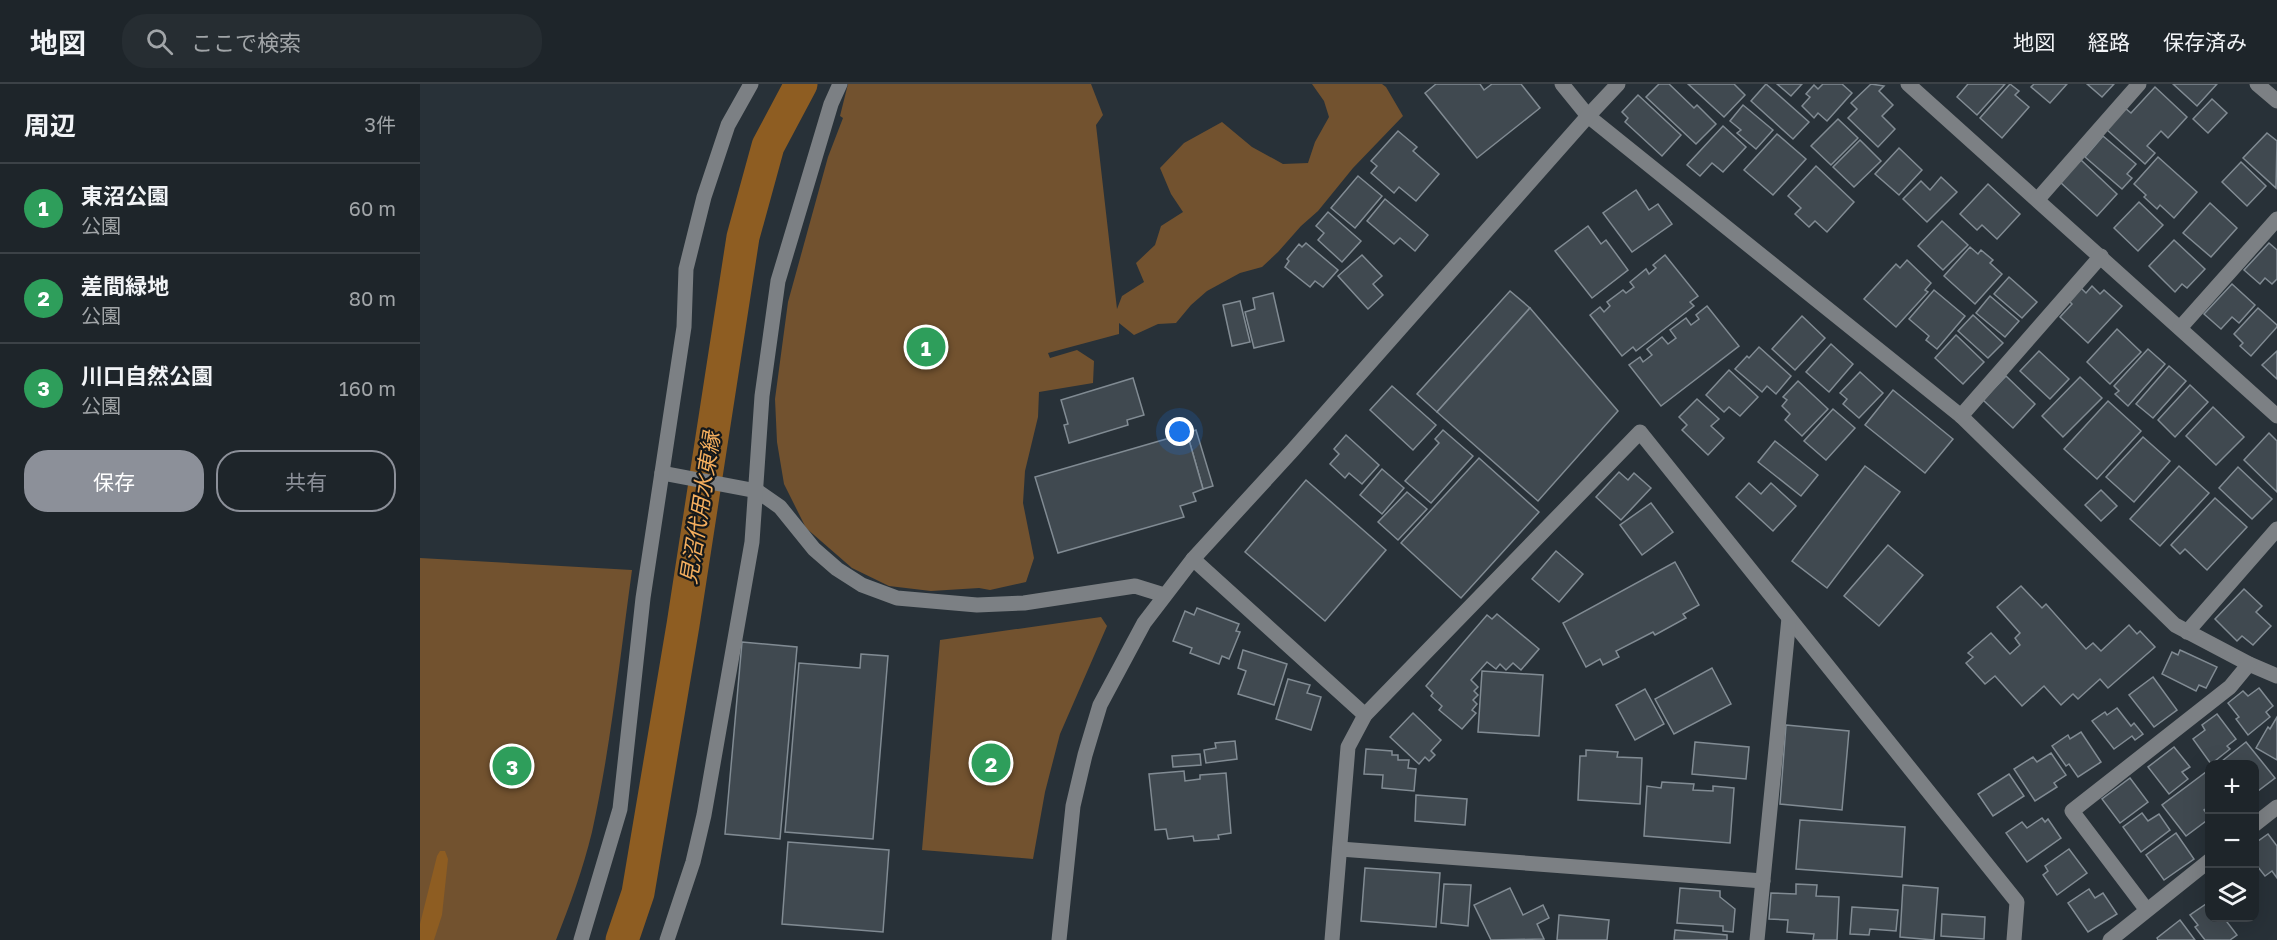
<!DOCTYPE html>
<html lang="ja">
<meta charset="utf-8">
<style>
body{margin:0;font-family:"Golos Text","Noto Sans JP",sans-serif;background:#262d32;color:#f1f3f6}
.controls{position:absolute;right:18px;bottom:18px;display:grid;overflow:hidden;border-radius:12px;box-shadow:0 6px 24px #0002}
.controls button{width:54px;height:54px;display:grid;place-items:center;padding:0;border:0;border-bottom:2px solid #3c4247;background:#1e252a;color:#f1f3f6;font:30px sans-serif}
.you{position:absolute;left:760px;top:348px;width:21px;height:21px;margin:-15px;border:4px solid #fff;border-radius:50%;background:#1a73e8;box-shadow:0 0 0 9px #1a73e833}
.badge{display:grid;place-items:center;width:39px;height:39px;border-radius:50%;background:#8c9099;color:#fff;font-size:20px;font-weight:700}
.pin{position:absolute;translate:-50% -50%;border:3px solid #fff;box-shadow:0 2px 6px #0006}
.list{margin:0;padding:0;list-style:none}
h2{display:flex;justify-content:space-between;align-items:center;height:78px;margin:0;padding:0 24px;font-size:26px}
h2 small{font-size:20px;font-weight:400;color:#a1a5a8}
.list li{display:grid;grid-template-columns:39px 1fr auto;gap:18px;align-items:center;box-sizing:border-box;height:90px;padding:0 24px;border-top:2px solid #3c4247}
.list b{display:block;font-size:22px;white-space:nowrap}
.list p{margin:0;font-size:20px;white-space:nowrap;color:#a1a5a8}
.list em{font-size:20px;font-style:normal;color:#a1a5a8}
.actions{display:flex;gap:12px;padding:18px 24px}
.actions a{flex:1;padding:14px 0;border:2px solid #8c9099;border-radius:24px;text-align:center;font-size:21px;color:#8c9099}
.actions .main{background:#8c9099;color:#fff}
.icon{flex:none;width:33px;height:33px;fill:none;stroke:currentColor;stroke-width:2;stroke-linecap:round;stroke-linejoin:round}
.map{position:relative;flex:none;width:1857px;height:856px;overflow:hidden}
header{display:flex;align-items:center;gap:36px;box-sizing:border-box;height:84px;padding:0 30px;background:#1e252a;border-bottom:2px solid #3c4247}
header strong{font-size:28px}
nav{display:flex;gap:33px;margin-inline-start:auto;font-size:21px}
.search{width:420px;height:54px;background:#262d32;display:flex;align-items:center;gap:15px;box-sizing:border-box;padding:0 21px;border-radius:24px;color:#a1a5a8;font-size:22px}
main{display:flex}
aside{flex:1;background:#1e252a}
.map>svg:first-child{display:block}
</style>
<header>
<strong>地図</strong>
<div class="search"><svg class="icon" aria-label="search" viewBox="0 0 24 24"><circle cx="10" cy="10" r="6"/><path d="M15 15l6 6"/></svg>ここで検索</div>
<nav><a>地図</a><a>経路</a><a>保存済み</a></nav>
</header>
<main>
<aside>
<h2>周辺<small>3件</small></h2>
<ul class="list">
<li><span class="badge" style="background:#2e9e5b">1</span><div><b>東沼公園</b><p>公園</p></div><em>60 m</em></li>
<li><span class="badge" style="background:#2e9e5b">2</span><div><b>差間緑地</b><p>公園</p></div><em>80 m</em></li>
<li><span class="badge" style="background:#2e9e5b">3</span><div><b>川口自然公園</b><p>公園</p></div><em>160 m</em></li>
</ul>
<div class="actions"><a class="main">保存</a><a>共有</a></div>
</aside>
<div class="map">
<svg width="1857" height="856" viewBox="0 0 1857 856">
<rect width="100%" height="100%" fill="#283138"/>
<!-- green -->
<g fill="#72522f">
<polygon points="428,0 671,0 683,31 676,41 697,225 702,212 724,198 716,179 735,161 741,142 763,128 751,110 740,84 764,59 802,38 832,63 863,80 888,79 895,58 909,33 904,17 892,0 962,0 966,3 983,32 933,84 898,127 881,142 858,168 842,183 820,189 787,207 771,221 756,239 738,240 714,251 699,239 699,250 628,269 630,274 657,266 674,277 673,299 619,308 618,333 605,387 603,419 614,474 606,498 570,506 559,504 511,507 469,502 432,484 386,444 364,400 357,358 355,315 368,218 408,73 423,34 420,32"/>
<path d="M0,474L212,486C200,573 191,662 172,748C163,785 150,821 136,856H0Z"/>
<polygon points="681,533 687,542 640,650 625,708 613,775 502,766 520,556"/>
</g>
<!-- water -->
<polygon fill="#8e5d22" points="20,767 25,767 28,775 22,831 14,856 0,856 0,840 17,772"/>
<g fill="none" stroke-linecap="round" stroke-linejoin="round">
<!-- canal -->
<polyline stroke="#8e5d22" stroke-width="33" points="202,856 218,809 263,541 323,153 348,62 381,0"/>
</g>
<!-- building -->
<g fill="#404950" stroke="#818b93" stroke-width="1.5">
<polygon points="1016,0 1060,0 1064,6 1072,0 1101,0 1120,24 1057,74 1005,9"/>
<polygon points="1239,0 1249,0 1274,24 1277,21 1296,40 1276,60 1226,13"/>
<polygon points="1268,0 1314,0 1325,11 1304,33"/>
<polygon points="1346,0 1389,38 1373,55 1331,17"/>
<polygon points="1357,0 1382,0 1371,12"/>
<polygon points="1403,0 1422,0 1432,9 1407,37 1398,29 1394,34 1382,22 1390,13 1386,10 1394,1 1398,5"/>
<polygon points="1451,0 1464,2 1459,7 1473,21 1462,32 1475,45 1458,63 1428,34 1437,25 1431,19"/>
<polygon points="1548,0 1585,0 1557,31 1537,13"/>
<polygon points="1590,0 1599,7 1595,11 1609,23 1582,54 1560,34"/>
<polygon points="1614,0 1647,0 1630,19 1611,3"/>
<polygon points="1667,0 1694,0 1682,13"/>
<polygon points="1753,0 1797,0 1777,22"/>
<polygon points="1735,3 1767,33 1748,54 1741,47 1727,62 1735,69 1725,80 1686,45 1705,24 1711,29"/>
<polygon points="1218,11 1261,51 1242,72 1205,38 1208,34 1202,28"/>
<polygon points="1792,15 1807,29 1788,49 1773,35"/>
<polygon points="1323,21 1353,46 1336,65 1317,49 1321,46 1310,37"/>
<polygon points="1418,35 1438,54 1411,81 1391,62"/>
<polygon points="1303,42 1326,63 1303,88 1292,79 1280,92 1267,81"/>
<polygon points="978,47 997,63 993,67 1019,90 996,117 979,103 974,109 951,89 957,82 951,77"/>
<polygon points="1847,49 1857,57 1856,104 1823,74"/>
<polygon points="1357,50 1386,75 1353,111 1324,86"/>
<polygon points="1683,52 1716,80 1707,90 1712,94 1702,105 1665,73"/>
<polygon points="1440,56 1461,77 1434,103 1413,83"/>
<polygon points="1479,64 1502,86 1479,111 1455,90"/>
<polygon points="1738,73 1777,108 1754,134 1740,121 1737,125 1724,113 1726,111 1714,100"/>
<polygon points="1661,76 1697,110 1677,132 1640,98"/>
<polygon points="1821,78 1846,102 1827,122 1802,98"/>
<polygon points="1396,82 1434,118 1407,148 1395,137 1389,143 1375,130 1381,124 1368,112"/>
<polygon points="938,92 962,112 935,144 911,124"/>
<polygon points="1521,93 1537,108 1507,138 1483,115 1501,97 1510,106"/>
<polygon points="1568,100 1600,130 1577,155 1562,141 1557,146 1540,130"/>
<polygon points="1216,106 1229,126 1238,120 1252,140 1212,168 1183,129"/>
<polygon points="965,115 1008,151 995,167 980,154 974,160 947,137"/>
<polygon points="1719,118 1743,141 1718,167 1694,144"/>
<polygon points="1790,119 1817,144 1791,173 1763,149"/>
<polygon points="908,128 941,157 922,178 898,156 904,149 896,142"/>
<polygon points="1522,137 1548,161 1523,186 1498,162"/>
<polygon points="1168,142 1181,160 1186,156 1208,186 1172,214 1135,167"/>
<polygon points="1754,156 1785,185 1767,204 1762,200 1755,208 1729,182"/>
<polygon points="886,159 918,186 903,203 895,197 890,203 865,183 869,177 867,175 879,160 882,163"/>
<polygon points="1849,159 1857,166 1857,195 1852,200 1845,194 1840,200 1824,186"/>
<polygon points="1550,163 1558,170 1561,166 1573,176 1570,179 1582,190 1555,220 1524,192"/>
<polygon points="942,171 962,192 953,200 963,211 948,225 918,192"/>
<polygon points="1245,171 1278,212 1270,218 1274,222 1216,267 1213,263 1202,272 1170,231 1180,223 1184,228 1190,222 1187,218 1203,206 1206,209 1214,203 1210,198 1226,185 1229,190 1236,184 1233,181"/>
<polygon points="1487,176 1511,199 1505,206 1508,208 1476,243 1444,215 1476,180 1480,184"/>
<polygon points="1589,193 1617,218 1602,234 1574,210"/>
<polygon points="1812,200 1835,221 1819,239 1812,233 1801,245 1784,230"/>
<polygon points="1672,202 1680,210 1684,206 1702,222 1668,259 1640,233 1652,220 1649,217 1661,204 1666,209"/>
<polygon points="1514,206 1545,232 1517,265 1506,256 1509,252 1489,235"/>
<polygon points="1090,207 1110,224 1017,328 997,310"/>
<polygon points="853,209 864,257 834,264 825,228 835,225 833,214"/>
<polygon points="1570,212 1599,237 1585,253 1556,229"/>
<polygon points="820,217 830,258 812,262 803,221"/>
<polygon points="1287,222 1319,262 1241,322 1209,281 1220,273 1223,278 1232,271 1227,265 1242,253 1248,260 1256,254 1250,246 1266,234 1271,241 1279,235 1276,231"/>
<polygon points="1110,224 1198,327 1118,417 1017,328"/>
<polygon points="1838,224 1857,241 1857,243 1831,272 1820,262 1823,259 1814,250"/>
<polygon points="1553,231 1583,259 1568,274 1538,247"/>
<polygon points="1382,232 1405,254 1375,286 1352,265"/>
<polygon points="1697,245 1721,268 1690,300 1667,278"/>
<polygon points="1536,251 1564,278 1543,300 1515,274"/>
<polygon points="1411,260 1433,280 1409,308 1386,288"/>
<polygon points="1339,263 1371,292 1356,310 1347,302 1342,308 1315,285 1327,272 1329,274"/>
<polygon points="1728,265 1745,280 1708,322 1695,310 1699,307 1694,302"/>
<polygon points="1619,267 1649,295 1630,315 1600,287"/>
<polygon points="1857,267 1857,295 1842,281"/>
<polygon points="1749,282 1766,297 1733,334 1716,320"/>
<polygon points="1309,286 1338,313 1320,332 1309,323 1304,328 1286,311"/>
<polygon points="1440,288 1463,309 1439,334 1423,320 1427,315 1420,309"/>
<polygon points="1586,292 1615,320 1593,344 1563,316"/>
<polygon points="1660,293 1682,314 1643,353 1622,332"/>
<polygon points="713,294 724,331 707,336 708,341 649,359 644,341 648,340 641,316"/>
<polygon points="1378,297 1408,325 1382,352 1365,336 1370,330 1362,322 1367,316 1363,313"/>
<polygon points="1770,301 1788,318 1755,353 1738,336"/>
<polygon points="972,302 1016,341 993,366 950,326"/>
<polygon points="1473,306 1533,355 1505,389 1445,341"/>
<polygon points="1277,315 1299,335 1291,342 1304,354 1288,371 1262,346 1267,341 1259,333"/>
<polygon points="1688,317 1721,347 1677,395 1644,365"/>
<polygon points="1793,323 1824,353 1796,381 1766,352"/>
<polygon points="1413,325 1435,344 1406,376 1384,357"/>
<polygon points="776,346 793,402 783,405 767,349"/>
<polygon points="1023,346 1053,372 1011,419 985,397 1019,359 1015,355"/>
<polygon points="767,349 783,405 773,409 776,417 760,422 764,433 638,469 615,393"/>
<polygon points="1849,349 1857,357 1857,408 1824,376"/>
<polygon points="926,351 959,381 942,400 929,389 925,394 910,380 919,370 914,365"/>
<polygon points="1723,353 1750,377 1714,418 1686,393"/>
<polygon points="1355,357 1398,391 1381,412 1338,378"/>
<polygon points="1059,374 1119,428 1041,514 981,459"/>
<polygon points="1445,382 1480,408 1407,504 1372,477"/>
<polygon points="1759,382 1789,409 1740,462 1710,435"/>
<polygon points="1818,383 1852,415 1832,435 1799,404"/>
<polygon points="962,385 984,404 962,430 940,411"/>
<polygon points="1199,388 1208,396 1214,389 1231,404 1201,436 1176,413"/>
<polygon points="886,396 966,466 905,537 825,468"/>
<polygon points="1329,399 1341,410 1351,399 1376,422 1353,447 1316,413"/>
<polygon points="1681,406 1697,422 1681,437 1665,421"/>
<polygon points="987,408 1007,425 978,456 958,438"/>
<polygon points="1795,414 1827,443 1787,486 1765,465 1760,470 1751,461"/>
<polygon points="1231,419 1253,448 1222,471 1200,441"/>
<polygon points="1468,461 1503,491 1459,542 1424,512"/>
<polygon points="1136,467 1163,490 1139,518 1112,495"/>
<polygon points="1255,478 1279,521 1263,530 1266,534 1235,551 1233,548 1196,567 1199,573 1183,581 1180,575 1166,583 1143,539"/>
<polygon points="1601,502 1622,524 1626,520 1666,565 1673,559 1681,567 1709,541 1717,550 1720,547 1735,563 1688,604 1680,595 1658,615 1653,610 1641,621 1624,602 1602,622 1575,592 1565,600 1546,579 1553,573 1548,569 1571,549 1590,570 1600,561 1595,554 1600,549 1577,523"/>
<polygon points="1824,505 1842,522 1836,528 1851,542 1833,561 1822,552 1817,557 1795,535"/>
<polygon points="777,524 819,540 816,547 820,548 809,575 802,572 799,580 770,569 772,564 753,557 765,527 774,531"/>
<polygon points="1077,530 1119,565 1101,586 1093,579 1086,586 1080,580 1076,585 1067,578 1051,596 1058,603 1054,607 1058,611 1053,616 1057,620 1052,626 1056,629 1042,645 1019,626 1022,622 1011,612 1013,609 1006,602 1067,531 1072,535"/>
<polygon points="322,558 377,563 360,755 305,750"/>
<polygon points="823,566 867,580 854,621 818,610 826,587 818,584"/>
<polygon points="1760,566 1797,583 1786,604 1779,601 1776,607 1742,590 1752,568 1758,571"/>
<polygon points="441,570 468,572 453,755 365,748 379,579 440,584"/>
<polygon points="1292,584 1311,620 1254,650 1235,615"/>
<polygon points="1062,587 1123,591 1119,652 1058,648"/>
<polygon points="1733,593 1757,626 1734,643 1709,611"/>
<polygon points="868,595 890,601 887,609 901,613 891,646 856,635"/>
<polygon points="1839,604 1853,622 1846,628 1850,633 1828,651 1816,635 1819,633 1808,619 1823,607 1828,612"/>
<polygon points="1225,605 1244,640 1215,656 1196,621"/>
<polygon points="1697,624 1711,642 1714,639 1723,650 1715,656 1712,652 1694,665 1672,637 1685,628 1687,631"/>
<polygon points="993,629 1021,656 1011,667 1015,671 1009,677 1005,673 999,680 970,653"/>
<polygon points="1797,630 1816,655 1807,662 1810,665 1791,680 1773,655 1785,646 1782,641"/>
<polygon points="1857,633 1857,676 1836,664 1848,643 1850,645"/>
<polygon points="1366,641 1429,647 1422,726 1360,720"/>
<polygon points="1661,648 1681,678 1658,693 1649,680 1646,682 1632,662 1648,651 1650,655"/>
<polygon points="815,657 817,675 786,679 784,666 796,664 795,659"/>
<polygon points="1275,658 1329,663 1326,695 1272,690"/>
<polygon points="1826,658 1855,694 1834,710 1834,680 1805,680 1802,677"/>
<polygon points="1754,663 1770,683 1762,688 1768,695 1749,710 1728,683"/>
<polygon points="946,665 972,667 972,671 978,671 978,676 989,676 988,684 996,685 994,707 962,704 963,691 944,690"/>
<polygon points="1166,666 1198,668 1197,673 1222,674 1220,720 1158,716 1160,672 1166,672"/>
<polygon points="1631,669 1646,691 1634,699 1637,703 1615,717 1594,685 1613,673 1617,678"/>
<polygon points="780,670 781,681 753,683 752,672"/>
<polygon points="1790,685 1790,722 1784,726 1790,734 1766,752 1742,721"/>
<polygon points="764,687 765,697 780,695 780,691 806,689 811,749 798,751 799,755 774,757 773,752 748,755 746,745 735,746 729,690"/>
<polygon points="1589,690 1604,712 1573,732 1558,710"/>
<polygon points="1710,694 1728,718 1700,739 1682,715"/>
<polygon points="1242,698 1274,700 1273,706 1293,707 1293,702 1314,704 1310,759 1224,752 1227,702 1241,704"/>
<polygon points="996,711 1047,715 1045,741 995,737"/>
<polygon points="1722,729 1728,737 1739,730 1750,746 1721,768 1703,743"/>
<polygon points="1622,734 1625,738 1628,735 1641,754 1607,778 1586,749 1602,738 1607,744"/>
<polygon points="1380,736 1485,743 1482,793 1376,785"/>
<polygon points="1756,749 1774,775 1744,796 1726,771"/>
<polygon points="1848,750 1857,762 1857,794 1852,787 1845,792 1834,778 1834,760"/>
<polygon points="368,758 469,766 463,848 362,840"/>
<polygon points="1649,765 1667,789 1637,811 1623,791 1628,787 1625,782"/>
<polygon points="945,784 1020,789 1016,843 941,837"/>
<polygon points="1024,800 1051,801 1048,842 1021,839"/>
<polygon points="1376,800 1397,801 1396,812 1419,813 1417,856 1393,856 1394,850 1367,848 1368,836 1349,835 1351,809 1376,810"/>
<polygon points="1483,801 1518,804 1514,856 1480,853"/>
<polygon points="1090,804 1103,831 1123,821 1129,834 1117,840 1124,855 1071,856 1054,821"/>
<polygon points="1260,804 1300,807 1300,813 1315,825 1313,848 1303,847 1303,842 1257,839"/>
<polygon points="1669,805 1675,814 1683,809 1697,830 1668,848 1648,819"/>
<polygon points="1786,820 1790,825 1790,834 1804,834 1817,851 1810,856 1785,856 1775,843 1778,841 1770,831"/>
<polygon points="1432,823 1478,826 1476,847 1450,845 1449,851 1430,850"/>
<polygon points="1522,830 1565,833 1564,855 1521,852"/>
<polygon points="1139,831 1189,836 1187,856 1137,856"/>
<polygon points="1760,836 1775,856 1738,856 1737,854"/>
<polygon points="1255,846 1307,851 1307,856 1254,856"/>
</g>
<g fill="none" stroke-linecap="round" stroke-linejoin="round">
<!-- minor -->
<g stroke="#7c8084" stroke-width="15">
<polyline points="1142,0 1168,32 1541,332 1755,541 1829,580 1857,592"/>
<polyline points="1488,0 1857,332"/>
<polyline points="1837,0 1857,17"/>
<polyline points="1618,115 1719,0"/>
<polyline points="1760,244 1857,135"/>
<polyline points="1541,332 1681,172"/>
<polyline points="242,389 337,407 360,423 394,465 417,485 442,501 477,514 557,521 604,519 715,502 744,511"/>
<polyline points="773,475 945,631"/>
<polyline points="1767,548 1857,445"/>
<polyline points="1834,741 1857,723"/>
<polyline points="920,765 1343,797"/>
<polyline points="1726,825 1652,727 1810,603 1829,580"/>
<polyline points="161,856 200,725 223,514 264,243 266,185 284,113 308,41 331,0"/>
<polyline points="247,856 273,778 284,731 332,458 342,312 358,197 411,20 420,0"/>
<polyline points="639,856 653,722 665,671 680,621 724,539 773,475 872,367 1168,32 1198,0"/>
<polyline points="912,856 928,663 945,631 1220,348 1597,818 1594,856"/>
<polyline points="1337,856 1369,534"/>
<polyline points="1690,856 1790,776"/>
</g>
</g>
<g text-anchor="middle" stroke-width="4.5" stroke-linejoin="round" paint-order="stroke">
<!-- water labels -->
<g font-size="22" font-style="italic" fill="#f4ae5e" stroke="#14181b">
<text transform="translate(280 424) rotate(-81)" y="8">見沼代用水東縁</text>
</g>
</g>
</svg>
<div class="controls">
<button>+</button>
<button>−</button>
<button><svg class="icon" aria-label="layers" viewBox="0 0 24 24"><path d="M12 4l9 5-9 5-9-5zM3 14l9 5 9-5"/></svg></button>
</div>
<div class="you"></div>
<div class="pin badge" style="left:506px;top:263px;background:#2e9e5b">1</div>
<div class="pin badge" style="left:571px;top:679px;background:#2e9e5b">2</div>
<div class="pin badge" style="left:92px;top:682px;background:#2e9e5b">3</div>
</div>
</main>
